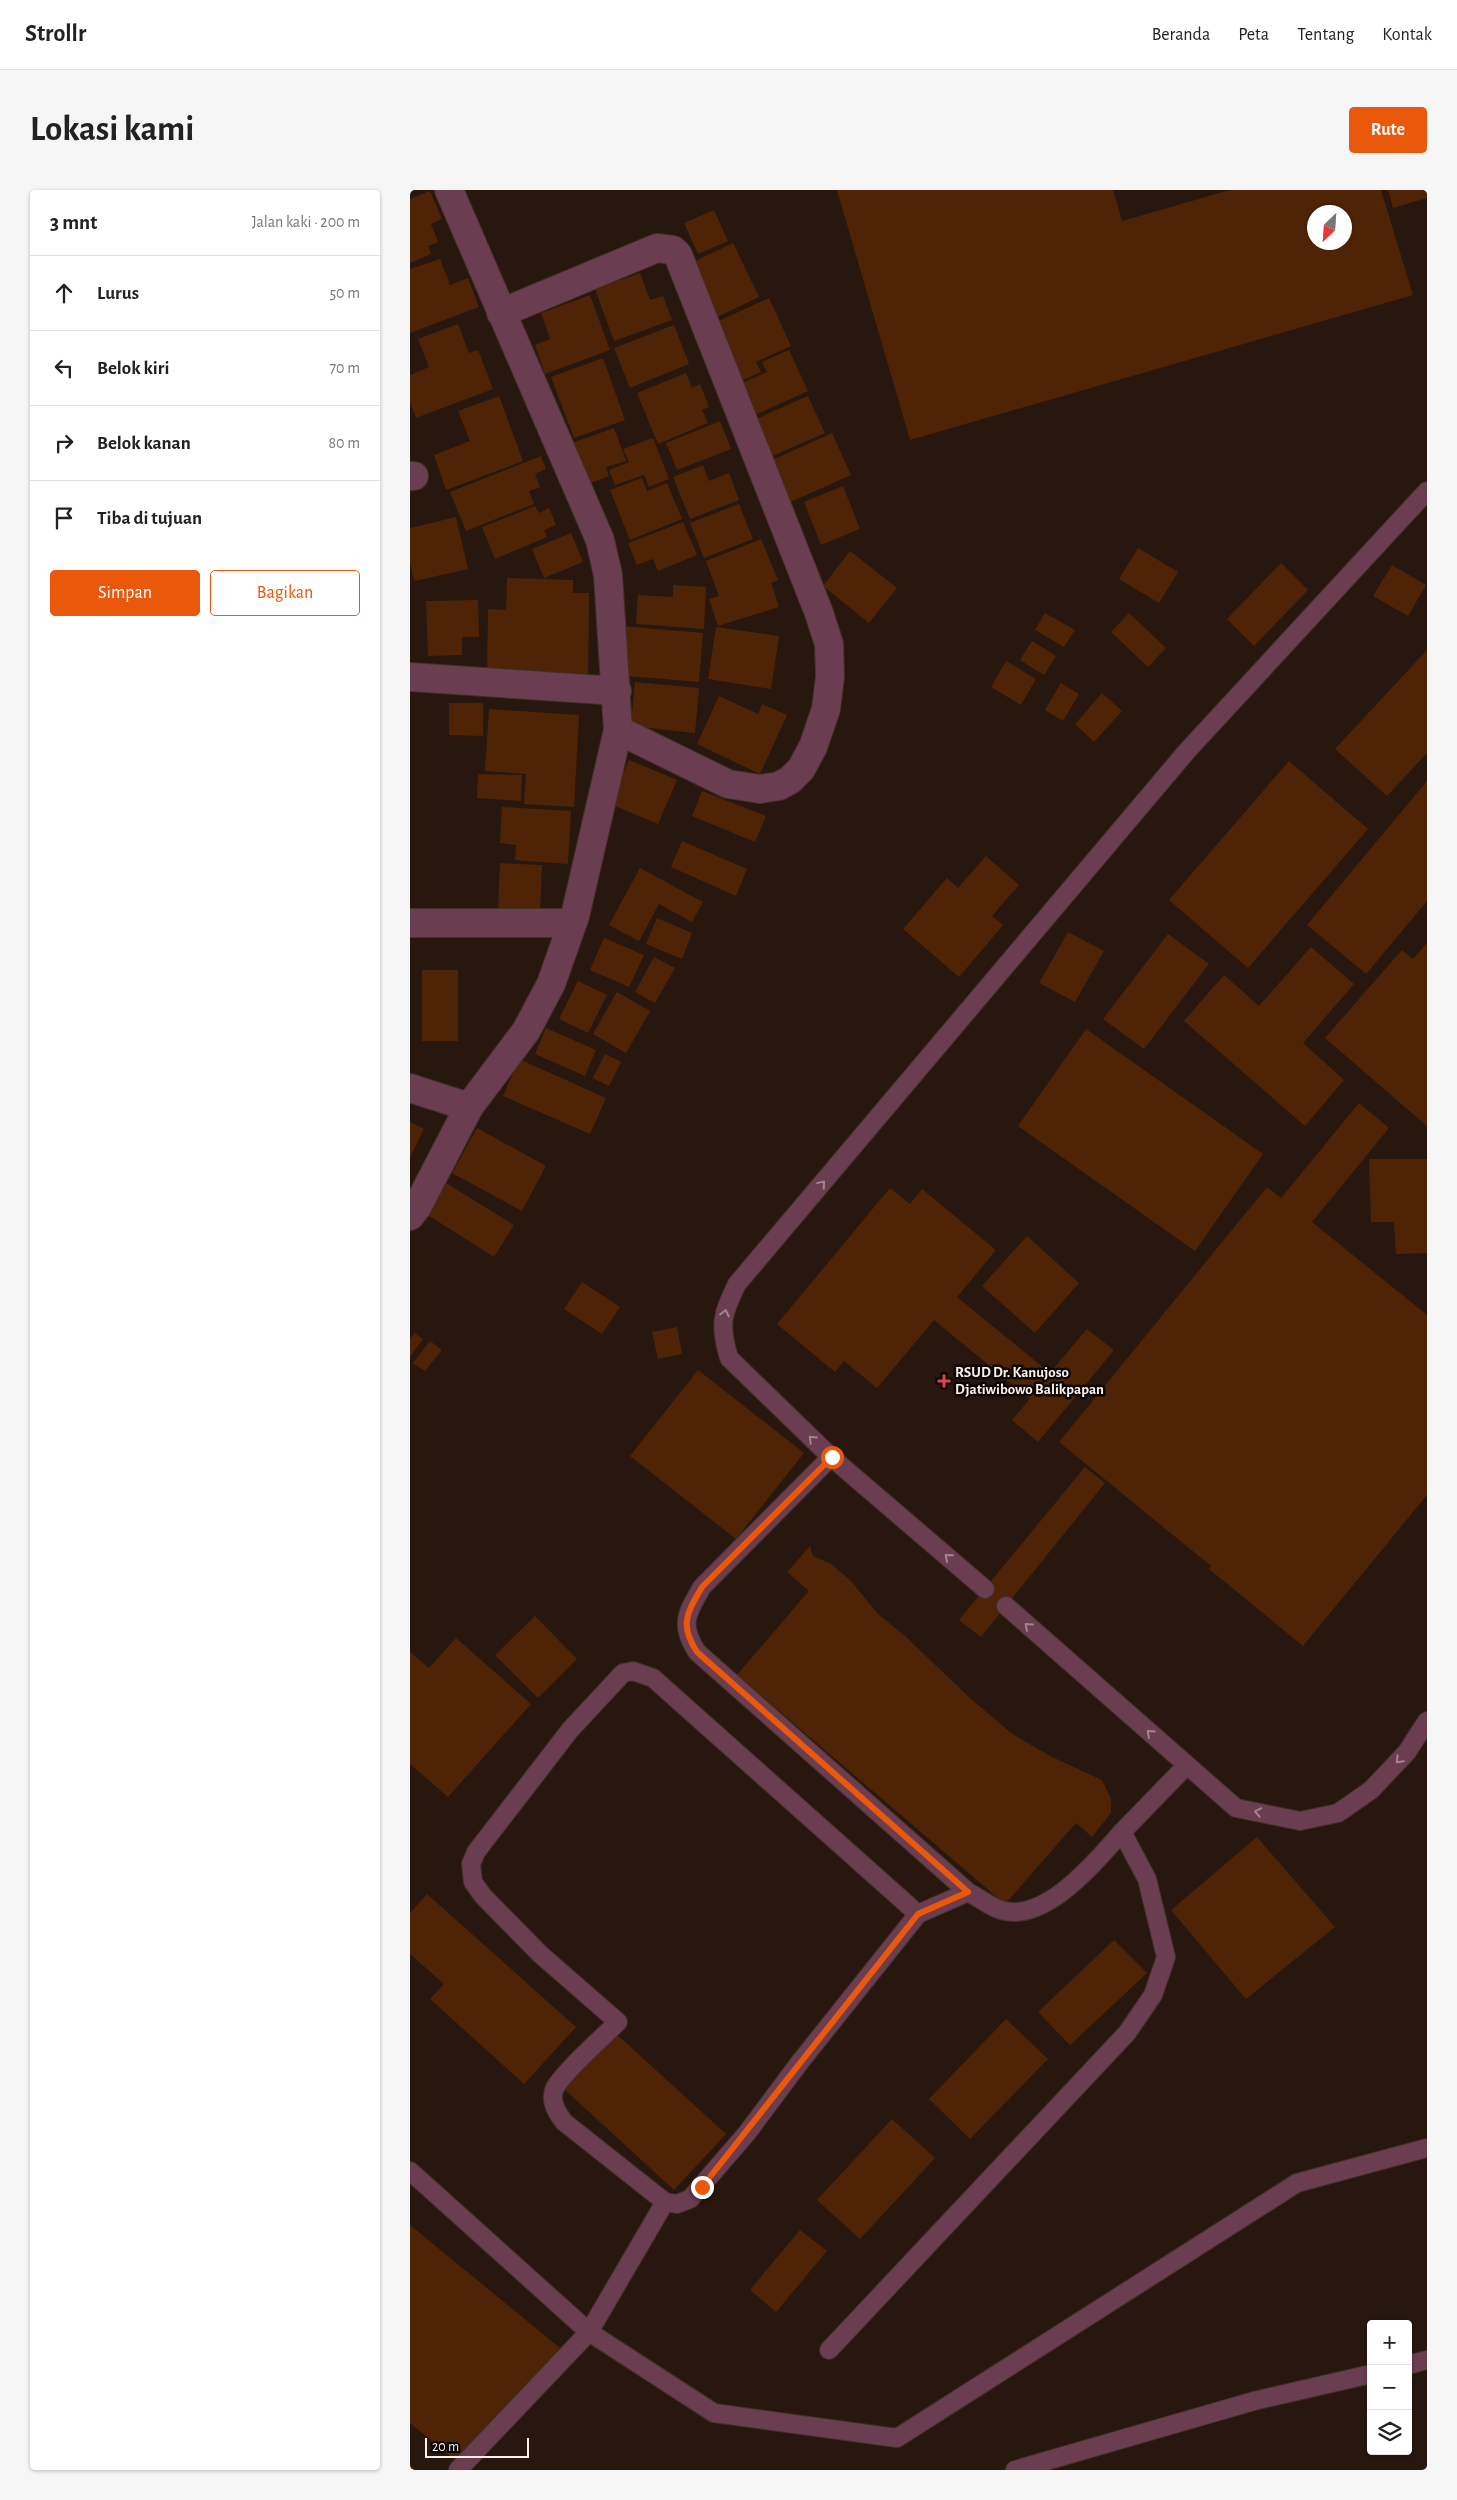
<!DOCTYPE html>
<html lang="id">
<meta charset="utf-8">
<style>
body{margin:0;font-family:"Alegreya Sans",sans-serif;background:#f6f6f6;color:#222}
.controls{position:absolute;right:15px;bottom:15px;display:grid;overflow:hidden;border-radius:5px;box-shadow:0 1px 4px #0004}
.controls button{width:45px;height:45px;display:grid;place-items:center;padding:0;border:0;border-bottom:1px solid #e0e0e0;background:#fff;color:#222;font:25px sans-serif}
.compass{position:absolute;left:897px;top:15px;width:45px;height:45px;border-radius:50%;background:#fff;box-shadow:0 1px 4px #0004;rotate:205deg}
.scale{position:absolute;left:15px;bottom:12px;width:104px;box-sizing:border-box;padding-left:5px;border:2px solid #fcf0e9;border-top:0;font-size:14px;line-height:18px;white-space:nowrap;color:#fcf0e9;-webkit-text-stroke:4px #0b0503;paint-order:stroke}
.stop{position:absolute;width:15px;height:15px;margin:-11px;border:4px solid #ea580c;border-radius:50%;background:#fff}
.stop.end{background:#ea580c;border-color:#fff;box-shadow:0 1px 5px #0008}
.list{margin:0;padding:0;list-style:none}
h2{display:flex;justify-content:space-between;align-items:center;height:65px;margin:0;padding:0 20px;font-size:21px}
h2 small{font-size:16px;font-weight:400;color:#767676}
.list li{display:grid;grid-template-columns:32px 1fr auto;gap:15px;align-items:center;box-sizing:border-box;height:75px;padding:0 20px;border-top:1px solid #e0e0e0}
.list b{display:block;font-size:19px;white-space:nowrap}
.list em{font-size:16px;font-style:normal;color:#767676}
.actions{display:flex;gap:10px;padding:15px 20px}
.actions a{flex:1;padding:11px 0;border:1px solid #ea580c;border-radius:5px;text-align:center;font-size:18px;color:#ea580c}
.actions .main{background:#ea580c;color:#fff}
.icon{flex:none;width:28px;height:28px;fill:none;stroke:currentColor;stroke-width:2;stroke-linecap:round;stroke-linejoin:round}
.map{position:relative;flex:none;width:1017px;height:2280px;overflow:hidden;border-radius:5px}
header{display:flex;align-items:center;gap:30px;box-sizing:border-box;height:70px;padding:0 25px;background:#fff;border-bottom:1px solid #e0e0e0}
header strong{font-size:24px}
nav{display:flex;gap:28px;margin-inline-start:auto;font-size:18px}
.intro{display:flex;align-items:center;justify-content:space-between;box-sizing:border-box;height:120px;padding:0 30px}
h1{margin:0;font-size:35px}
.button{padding:12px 22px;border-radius:5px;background:#ea580c;color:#fff;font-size:18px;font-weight:700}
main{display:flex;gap:30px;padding:0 30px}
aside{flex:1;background:#fff;border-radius:5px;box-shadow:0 1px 4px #0004}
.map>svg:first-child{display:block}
</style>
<header>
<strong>Strollr</strong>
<nav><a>Beranda</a><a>Peta</a><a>Tentang</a><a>Kontak</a></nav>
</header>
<div class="intro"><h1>Lokasi kami</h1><a class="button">Rute</a></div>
<main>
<aside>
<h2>3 mnt<small>Jalan kaki · 200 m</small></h2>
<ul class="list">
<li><svg class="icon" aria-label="ahead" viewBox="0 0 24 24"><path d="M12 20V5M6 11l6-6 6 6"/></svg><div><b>Lurus</b></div><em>50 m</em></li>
<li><svg class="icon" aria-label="left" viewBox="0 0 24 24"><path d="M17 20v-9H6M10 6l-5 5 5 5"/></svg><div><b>Belok kiri</b></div><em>70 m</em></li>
<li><svg class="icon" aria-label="right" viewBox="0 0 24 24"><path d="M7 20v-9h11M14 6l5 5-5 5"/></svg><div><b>Belok kanan</b></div><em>80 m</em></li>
<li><svg class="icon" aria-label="arrive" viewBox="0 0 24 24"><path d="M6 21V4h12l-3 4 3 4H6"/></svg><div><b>Tiba di tujuan</b></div></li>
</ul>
<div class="actions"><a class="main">Simpan</a><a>Bagikan</a></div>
</aside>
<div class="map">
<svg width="1017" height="2280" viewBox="0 0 1017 2280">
<rect width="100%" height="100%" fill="#27170e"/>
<!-- building -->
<g fill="#4f2406" fill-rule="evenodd">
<path d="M427,0H703L712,31L820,0H971L1003,105L500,250ZM904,22H934V52H904Z"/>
<polygon points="978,0 1017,0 1017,8 983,18"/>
<polygon points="20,1 32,29 21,34 28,52 18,56 21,64 0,73 0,9"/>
<polygon points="304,20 318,51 288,64 274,33"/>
<polygon points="323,53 349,107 301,130 275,76"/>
<polygon points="30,69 40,95 58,88 69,117 0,143 0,79"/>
<polygon points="230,83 240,110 253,106 262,130 204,151 185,99"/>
<polygon points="180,105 200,160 135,184 125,155 140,149 131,123"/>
<polygon points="359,108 381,156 346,172 351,182 329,192 302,134"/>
<polygon points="48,134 59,163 68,160 83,199 6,228 0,212 0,185 19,177 8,149"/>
<polygon points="264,135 279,174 220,198 204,158"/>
<polygon points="379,160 398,201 338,228 323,197 357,182 352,172"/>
<polygon points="193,168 215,230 164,248 141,187"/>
<polygon points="276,183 282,198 290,194 299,217 292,220 298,233 248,254 227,203"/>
<polygon points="89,206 113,271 36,300 24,265 60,251 48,221"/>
<polygon points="398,206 415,243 353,270 337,233"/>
<polygon points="310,231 321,259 267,280 256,253"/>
<polygon points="204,238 216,271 196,277 199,286 173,296 159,254"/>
<polygon points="422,243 441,285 376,314 358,272"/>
<polygon points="243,248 259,289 239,297 234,285 205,295 199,280 219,272 213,259"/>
<polygon points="131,266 136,279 125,284 130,297 119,301 124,314 56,341 40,302"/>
<polygon points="293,275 299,291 319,283 329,310 280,329 263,287"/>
<polygon points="232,288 237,301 257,293 272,329 220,350 200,300"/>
<polygon points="433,296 450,339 411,355 394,312"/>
<polygon points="329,314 343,349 294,368 280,333"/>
<polygon points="125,316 129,323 139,318 146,335 134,340 137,347 85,369 72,337"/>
<polygon points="46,327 58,379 4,391 0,372 0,338"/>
<polygon points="273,332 287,365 248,381 243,369 227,375 218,353"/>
<polygon points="161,343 173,372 134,388 122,359"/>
<polygon points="351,349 368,390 361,393 369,417 308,436 299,409 309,406 296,371"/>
<polygon points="728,358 768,382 749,413 709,389"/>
<polygon points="440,361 487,398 459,433 413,396"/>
<polygon points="871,373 898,400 844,456 817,429"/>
<polygon points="982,375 1016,395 998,426 963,406"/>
<polygon points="97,388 163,390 163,403 179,403 178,490 77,488 78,419 96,420"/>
<polygon points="263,395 296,397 294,439 226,434 228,405 263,407"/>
<polygon points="68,410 69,447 52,447 52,465 18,466 16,411"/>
<polygon points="635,423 665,440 654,457 625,440"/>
<polygon points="719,423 756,458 738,477 701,442"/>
<polygon points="211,436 293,443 289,492 206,485"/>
<polygon points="306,437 369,446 361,499 298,489"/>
<polygon points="622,451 646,466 634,485 610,470"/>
<polygon points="1017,460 1017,563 977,606 925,559"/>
<polygon points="596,471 626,489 611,515 581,497"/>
<polygon points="225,492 289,498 285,543 221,536"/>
<polygon points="651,493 669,504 653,531 635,520"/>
<polygon points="692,503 712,521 684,552 665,534"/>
<polygon points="309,506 348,524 352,514 377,525 350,584 287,554"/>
<polygon points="39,513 73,513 73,546 39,545"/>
<polygon points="79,519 169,525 164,617 114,614 116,584 75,581"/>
<polygon points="219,570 267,590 248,634 200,614"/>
<polygon points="879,571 958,639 838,778 759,710"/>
<polygon points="68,584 112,585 111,611 67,608"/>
<polygon points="1017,591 1017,711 956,784 897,735"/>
<polygon points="292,601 356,626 345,652 282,626"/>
<polygon points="92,617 161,621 158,674 105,670 106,655 90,653"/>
<polygon points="272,651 337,679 326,706 261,677"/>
<polygon points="576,666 609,695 582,726 593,735 549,787 493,739 537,688 548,698"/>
<polygon points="90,673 132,675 130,722 88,720"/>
<polygon points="230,678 293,712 282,732 249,714 229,751 199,735"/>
<polygon points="247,728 282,743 272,769 236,754"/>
<polygon points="658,742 694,761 665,812 629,793"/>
<polygon points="758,744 799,774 734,859 693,829"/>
<polygon points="194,748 234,765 219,797 180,780"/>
<polygon points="1017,753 1017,936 915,848 992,760 1003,769"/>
<polygon points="901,757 944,794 893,853 934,890 895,936 774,831 814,785 849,816"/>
<polygon points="244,767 265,778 245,813 225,802"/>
<rect x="12" y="780" width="36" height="71"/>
<polygon points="168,791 197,805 178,843 149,829"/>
<polygon points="207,802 240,821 216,863 183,844"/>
<polygon points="136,838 186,860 175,886 125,864"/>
<polygon points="676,839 853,964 785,1061 608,936"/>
<polygon points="195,864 211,872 199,896 183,888"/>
<polygon points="109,869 196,908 180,944 93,906"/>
<polygon points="949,913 979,938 902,1032 1017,1125 1017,1305 893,1456 799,1379 801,1376 649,1252 857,997 871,1008"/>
<polygon points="0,932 14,939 0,967"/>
<polygon points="67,938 136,976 112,1021 42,983"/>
<polygon points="959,969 1017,969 1017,1063 986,1064 984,1032 961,1032"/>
<polygon points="36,993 104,1035 84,1067 16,1024"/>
<polygon points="480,998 500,1014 512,999 586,1060 547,1107 640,1183 677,1139 704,1160 628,1252 602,1230 620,1209 524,1130 467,1198 434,1171 425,1182 367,1134"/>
<polygon points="617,1046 669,1093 625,1143 572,1096"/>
<polygon points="172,1092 210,1117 192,1144 154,1119"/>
<polygon points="267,1137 272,1164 248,1169 242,1142"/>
<polygon points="4,1143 13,1149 0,1167 0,1150"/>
<polygon points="20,1151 32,1160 15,1181 3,1173"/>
<polygon points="288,1180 394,1263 326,1349 220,1266"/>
<polygon points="675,1277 695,1293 571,1447 549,1430"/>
<polygon points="400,1356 403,1366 421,1374 441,1391 468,1424 495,1446 560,1508 601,1543 640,1566 692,1590 701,1609 701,1623 682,1647 666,1633 595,1714 327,1485 399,1401 377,1382"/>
<polygon points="125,1426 167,1469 128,1508 85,1465"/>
<polygon points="46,1448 121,1514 38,1607 0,1574 0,1462 19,1478"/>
<polygon points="847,1647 925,1737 836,1809 761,1720"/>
<polygon points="17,1704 166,1837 114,1894 20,1809 34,1794 0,1764 0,1723"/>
<polygon points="704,1750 737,1783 660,1855 628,1822"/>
<polygon points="596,1829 638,1869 560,1949 519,1909"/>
<polygon points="204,1842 316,1944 264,2000 153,1898"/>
<polygon points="482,1929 525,1968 450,2049 407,2010"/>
<polygon points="0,2035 150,2158 45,2270 0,2233"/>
<polygon points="390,2040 417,2061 366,2122 340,2100"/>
</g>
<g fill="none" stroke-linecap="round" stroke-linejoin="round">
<defs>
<g id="lane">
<path d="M421,1267L292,1397C277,1423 269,1434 287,1462L558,1702C568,1707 578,1715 588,1719C633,1737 687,1670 712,1642"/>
<path d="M575,1399L421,1267L319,1168C309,1134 312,1125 327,1094L777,561L1017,301"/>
<polyline points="596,1416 826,1618 890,1631 928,1623 961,1600 997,1562 1017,1531"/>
<path d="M508,1724L243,1488L223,1481L213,1483L160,1540L66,1662L61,1674L63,1692L73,1706L130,1764L208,1832C195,1845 149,1886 144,1900C140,1912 147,1923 154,1932L255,2012L267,2014L280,2009L337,1943L390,1872L508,1724L558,1702"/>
<polyline points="0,1981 179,2142 255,2012"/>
<polyline points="419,2160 717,1843 743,1805 756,1767 737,1689 712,1642 776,1576"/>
<polyline points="998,2175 1017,2170"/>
<polyline points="48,2280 179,2142 304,2223 487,2248 887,1993 1017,1958"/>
<polyline points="605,2280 844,2211 961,2184"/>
</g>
<g id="street">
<polyline points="91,123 247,58 263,60 268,65 409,423 419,454 420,487 416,519 403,557 391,579 380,590 369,596 350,599 318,594 208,540"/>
<polyline points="0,286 4,286"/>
<polyline points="0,487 207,501"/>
<polyline points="0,733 162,733"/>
<polyline points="0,898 59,917 116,841 141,794 165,726 208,540 198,385 190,350 39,0"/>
<polyline points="0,1026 7,1017 59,917"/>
</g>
</defs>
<!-- lane casing -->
<use href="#lane" stroke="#413128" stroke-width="20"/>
<!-- street casing -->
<use href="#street" stroke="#413128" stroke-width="30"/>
<!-- lane -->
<use href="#lane" stroke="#6b3d50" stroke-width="18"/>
<!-- street -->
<use href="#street" stroke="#6b3d50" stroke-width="28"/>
</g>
<!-- one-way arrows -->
<defs><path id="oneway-chevron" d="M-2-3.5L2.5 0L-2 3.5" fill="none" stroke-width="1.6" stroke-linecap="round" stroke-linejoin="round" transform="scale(1.25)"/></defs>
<g stroke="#a5858d">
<use href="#oneway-chevron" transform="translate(412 994) rotate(-50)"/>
<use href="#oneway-chevron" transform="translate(315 1123) rotate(-77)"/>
<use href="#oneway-chevron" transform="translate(402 1249) rotate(-136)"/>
<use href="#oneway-chevron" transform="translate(538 1367) rotate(-139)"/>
<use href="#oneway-chevron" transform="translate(618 1436) rotate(-138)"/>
<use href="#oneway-chevron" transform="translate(740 1543) rotate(-138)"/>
<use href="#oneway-chevron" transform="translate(989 1570) rotate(134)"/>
<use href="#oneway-chevron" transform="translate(848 1622) rotate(-169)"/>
</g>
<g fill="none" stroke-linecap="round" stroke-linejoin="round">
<!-- route -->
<path stroke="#ea580c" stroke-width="6" d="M292,1997L508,1724L558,1702L287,1462C269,1434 277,1423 292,1397L422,1267"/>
</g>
<!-- markers -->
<path fill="#e0444e" stroke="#0b0503" stroke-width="2" d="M531.5 1183.5h5v5h5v5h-5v5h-5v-5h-5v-5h5z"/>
<g text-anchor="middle" stroke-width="5" stroke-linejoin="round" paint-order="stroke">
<!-- poi labels -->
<g font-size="15" font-weight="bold" fill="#fcf0e9" stroke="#0b0503" text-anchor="start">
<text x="545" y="1187">RSUD Dr. Kanujoso<tspan x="545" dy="17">Djatiwibowo Balikpapan</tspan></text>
</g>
</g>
</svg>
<div class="controls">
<button>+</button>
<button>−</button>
<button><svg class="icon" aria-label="layers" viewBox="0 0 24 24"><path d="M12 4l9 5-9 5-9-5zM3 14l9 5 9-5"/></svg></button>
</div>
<svg class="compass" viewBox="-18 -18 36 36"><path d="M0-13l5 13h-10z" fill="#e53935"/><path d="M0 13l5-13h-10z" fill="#767676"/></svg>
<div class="scale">20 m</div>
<div class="stop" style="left:422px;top:1267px"></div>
<div class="stop end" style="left:292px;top:1997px"></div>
</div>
</main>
